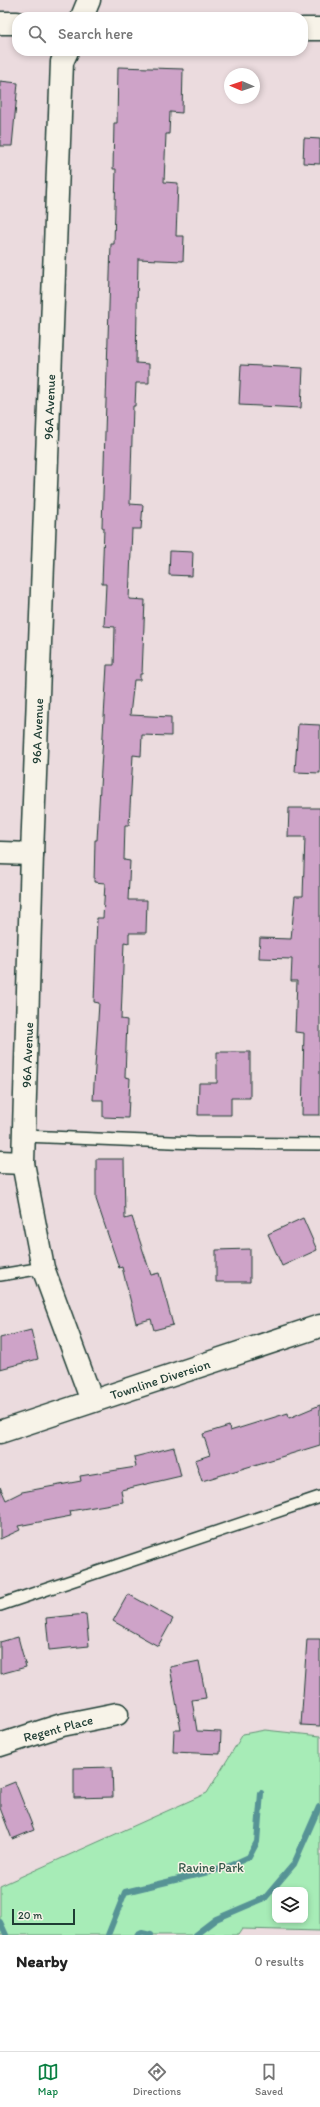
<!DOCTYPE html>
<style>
body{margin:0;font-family:Itim,sans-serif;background:#f2f2f2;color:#222}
.controls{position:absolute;right:12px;bottom:12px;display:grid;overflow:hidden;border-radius:8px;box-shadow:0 2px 6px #0003}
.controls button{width:36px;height:36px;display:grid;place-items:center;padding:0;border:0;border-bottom:1px solid #e0e0e0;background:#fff;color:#222;font:20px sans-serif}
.compass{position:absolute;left:224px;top:68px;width:36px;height:36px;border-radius:50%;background:#fff;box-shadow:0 2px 6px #0003;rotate:272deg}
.scale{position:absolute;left:12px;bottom:10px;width:63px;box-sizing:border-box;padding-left:4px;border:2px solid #1f3d34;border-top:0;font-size:11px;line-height:14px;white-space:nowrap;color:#1f3d34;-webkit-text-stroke:3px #f7f3e8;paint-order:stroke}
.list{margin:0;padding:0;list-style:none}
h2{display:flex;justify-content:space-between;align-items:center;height:52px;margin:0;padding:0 16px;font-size:17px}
h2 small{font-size:13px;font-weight:400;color:#767676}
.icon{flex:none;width:22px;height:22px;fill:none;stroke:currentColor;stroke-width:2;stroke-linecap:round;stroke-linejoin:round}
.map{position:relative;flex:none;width:320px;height:1935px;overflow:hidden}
.search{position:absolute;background:#fff;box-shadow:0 2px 6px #0003;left:12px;right:12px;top:12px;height:44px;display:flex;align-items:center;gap:10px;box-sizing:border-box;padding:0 14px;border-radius:16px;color:#767676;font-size:15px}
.sheet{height:116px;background:#fff}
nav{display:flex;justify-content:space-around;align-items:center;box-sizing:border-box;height:56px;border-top:1px solid #e0e0e0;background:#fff;font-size:11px;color:#767676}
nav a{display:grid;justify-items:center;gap:2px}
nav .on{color:#0b8043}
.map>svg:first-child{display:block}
</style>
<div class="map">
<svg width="320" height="1935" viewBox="0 0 320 1935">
<rect width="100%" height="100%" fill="#ebdbde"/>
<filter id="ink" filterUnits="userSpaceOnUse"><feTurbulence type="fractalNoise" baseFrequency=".025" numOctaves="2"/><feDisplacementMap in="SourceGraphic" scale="8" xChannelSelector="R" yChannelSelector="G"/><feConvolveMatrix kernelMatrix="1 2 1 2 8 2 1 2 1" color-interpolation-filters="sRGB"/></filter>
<g filter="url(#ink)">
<!-- green -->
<path fill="#a7ecb7" stroke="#639476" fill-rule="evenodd" d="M265,1730L320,1736V1931L242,1929L238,1935H0V1886L207,1793L243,1734ZM275,1890H305V1920H275Z"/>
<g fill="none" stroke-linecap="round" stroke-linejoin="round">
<!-- stream -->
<g stroke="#569395" stroke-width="6">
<polyline points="0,1922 6,1935"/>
<polyline points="108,1935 125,1892 225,1868 249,1857 257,1842 261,1793"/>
<polyline points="138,1935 142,1933 151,1935"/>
<polyline points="195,1935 216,1919 265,1898 294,1864 319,1807"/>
</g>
</g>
<!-- building -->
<g fill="#cea3c8" stroke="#1f3d34">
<polygon points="118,67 183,69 182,113 170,112 169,134 166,134 164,182 178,183 176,236 184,236 183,261 138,259 136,363 149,364 149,383 136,383 135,406 133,406 130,504 143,505 141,529 132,529 129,599 145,600 142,674 140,674 140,680 134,680 130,715 171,717 171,736 142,735 141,756 133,755 129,825 125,825 124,860 130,861 128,900 147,900 146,933 129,933 129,943 124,942 121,1019 127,1020 125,1077 130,1078 128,1118 103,1117 103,1100 93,1100 99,1003 94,1002 97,918 103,918 105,883 94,882 95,840 97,840 107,665 114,665 115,627 104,626 106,584 102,584 104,528 102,527 111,244 114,244 116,169 113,169 114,123 117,123"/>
<polygon points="0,81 18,83 12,146 0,146"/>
<polygon points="304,138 320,139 320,164 303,163"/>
<polygon points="241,365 303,368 301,408 239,405"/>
<polygon points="170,551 193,552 192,576 169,575"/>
<polygon points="298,724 320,725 320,773 295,772"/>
<polygon points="289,808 320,808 320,1115 302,1115 304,1033 295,1032 297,981 291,981 292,959 259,958 260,938 291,939 295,896 303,896 305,837 288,837"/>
<polygon points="217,1052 250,1052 250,1098 231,1098 231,1115 198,1115 199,1083 217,1083"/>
<polygon points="96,1159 124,1159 125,1219 132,1217 151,1275 159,1273 173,1325 154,1330 151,1319 136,1323 122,1267 119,1268 96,1199"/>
<polygon points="303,1218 317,1250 282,1266 268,1234"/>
<polygon points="250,1249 250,1282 216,1282 216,1250"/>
<polygon points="31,1330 38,1359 0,1369 0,1338"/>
<polygon points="320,1405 320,1445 202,1481 195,1460 210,1455 203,1434 229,1426 230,1431 288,1413 289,1418"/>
<polygon points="174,1447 181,1476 121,1490 123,1502 70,1511 71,1516 18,1526 20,1530 0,1539 0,1487 6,1500 22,1492 81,1481 80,1476 136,1467 134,1457"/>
<polygon points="128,1594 173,1619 158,1646 113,1621"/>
<polygon points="86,1614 89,1646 49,1650 46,1618"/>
<polygon points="18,1637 26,1667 0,1674 0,1642"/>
<polygon points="307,1639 320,1639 320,1726 301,1725"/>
<polygon points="199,1661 206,1698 192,1700 197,1731 221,1732 220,1754 173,1752 174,1730 181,1730 170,1667"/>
<polygon points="112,1767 113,1797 74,1798 74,1768"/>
<polygon points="15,1782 34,1830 12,1839 0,1808 0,1788"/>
</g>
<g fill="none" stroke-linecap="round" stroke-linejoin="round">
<defs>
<g id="service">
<polyline points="24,1136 195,1143 320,1144"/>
<polyline points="0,1275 43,1268"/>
<polyline points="0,1605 320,1497"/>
</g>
<g id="minor">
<polyline points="82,17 89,0"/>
<polyline points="67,51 62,62 32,854 23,1163 43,1268 92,1401"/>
<polyline points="0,853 32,854"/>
<polyline points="0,1162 23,1163"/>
<polyline points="0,1745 62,1725 117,1714"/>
</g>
<g id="tertiary">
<polyline points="0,23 17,23"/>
<polyline points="303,29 320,29"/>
<polyline points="0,1432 320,1326"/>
</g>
</defs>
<!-- service casing -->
<use href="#service" stroke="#1f3d34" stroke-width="14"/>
<!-- minor casing -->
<use href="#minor" stroke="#1f3d34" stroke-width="25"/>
<!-- tertiary casing -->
<use href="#tertiary" stroke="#1f3d34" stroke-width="25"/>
<!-- service -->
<use href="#service" stroke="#f7f3e8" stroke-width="11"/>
<!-- minor -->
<use href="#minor" stroke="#f7f3e8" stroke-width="22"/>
<!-- tertiary -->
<use href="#tertiary" stroke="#f7f3e8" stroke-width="22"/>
</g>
</g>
<g text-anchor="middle" stroke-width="3" stroke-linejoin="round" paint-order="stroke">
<!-- street labels -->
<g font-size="13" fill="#1f3d34" stroke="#f7f3e8">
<text transform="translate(49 407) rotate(-88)" y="5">96A Avenue</text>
<text transform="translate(37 731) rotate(-88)" y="5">96A Avenue</text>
<text transform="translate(27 1055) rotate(-88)" y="5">96A Avenue</text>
<text transform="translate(160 1379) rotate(-18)" y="5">Townline Diversion</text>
<text transform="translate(58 1728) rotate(-15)" y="5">Regent Place</text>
</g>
<!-- park labels -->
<g font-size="13" fill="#335748" stroke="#f7f3e8">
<text x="211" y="1872">Ravine Park</text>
</g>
</g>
</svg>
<div class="controls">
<button><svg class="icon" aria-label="layers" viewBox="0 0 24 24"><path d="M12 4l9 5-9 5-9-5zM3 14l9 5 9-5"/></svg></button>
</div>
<svg class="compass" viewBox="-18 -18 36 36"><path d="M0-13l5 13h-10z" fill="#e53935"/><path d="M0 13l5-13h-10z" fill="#767676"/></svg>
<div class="scale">20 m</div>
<div class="search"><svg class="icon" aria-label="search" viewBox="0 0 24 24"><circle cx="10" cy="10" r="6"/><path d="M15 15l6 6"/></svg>Search here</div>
</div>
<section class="sheet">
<h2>Nearby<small>0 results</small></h2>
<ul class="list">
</ul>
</section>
<nav>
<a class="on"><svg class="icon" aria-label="map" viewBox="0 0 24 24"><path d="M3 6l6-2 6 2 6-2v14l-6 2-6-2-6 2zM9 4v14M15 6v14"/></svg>Map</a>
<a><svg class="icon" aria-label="directions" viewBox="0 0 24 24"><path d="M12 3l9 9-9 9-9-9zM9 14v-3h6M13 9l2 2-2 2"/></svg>Directions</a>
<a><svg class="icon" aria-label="saved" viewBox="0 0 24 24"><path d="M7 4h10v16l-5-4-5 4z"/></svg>Saved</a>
</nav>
